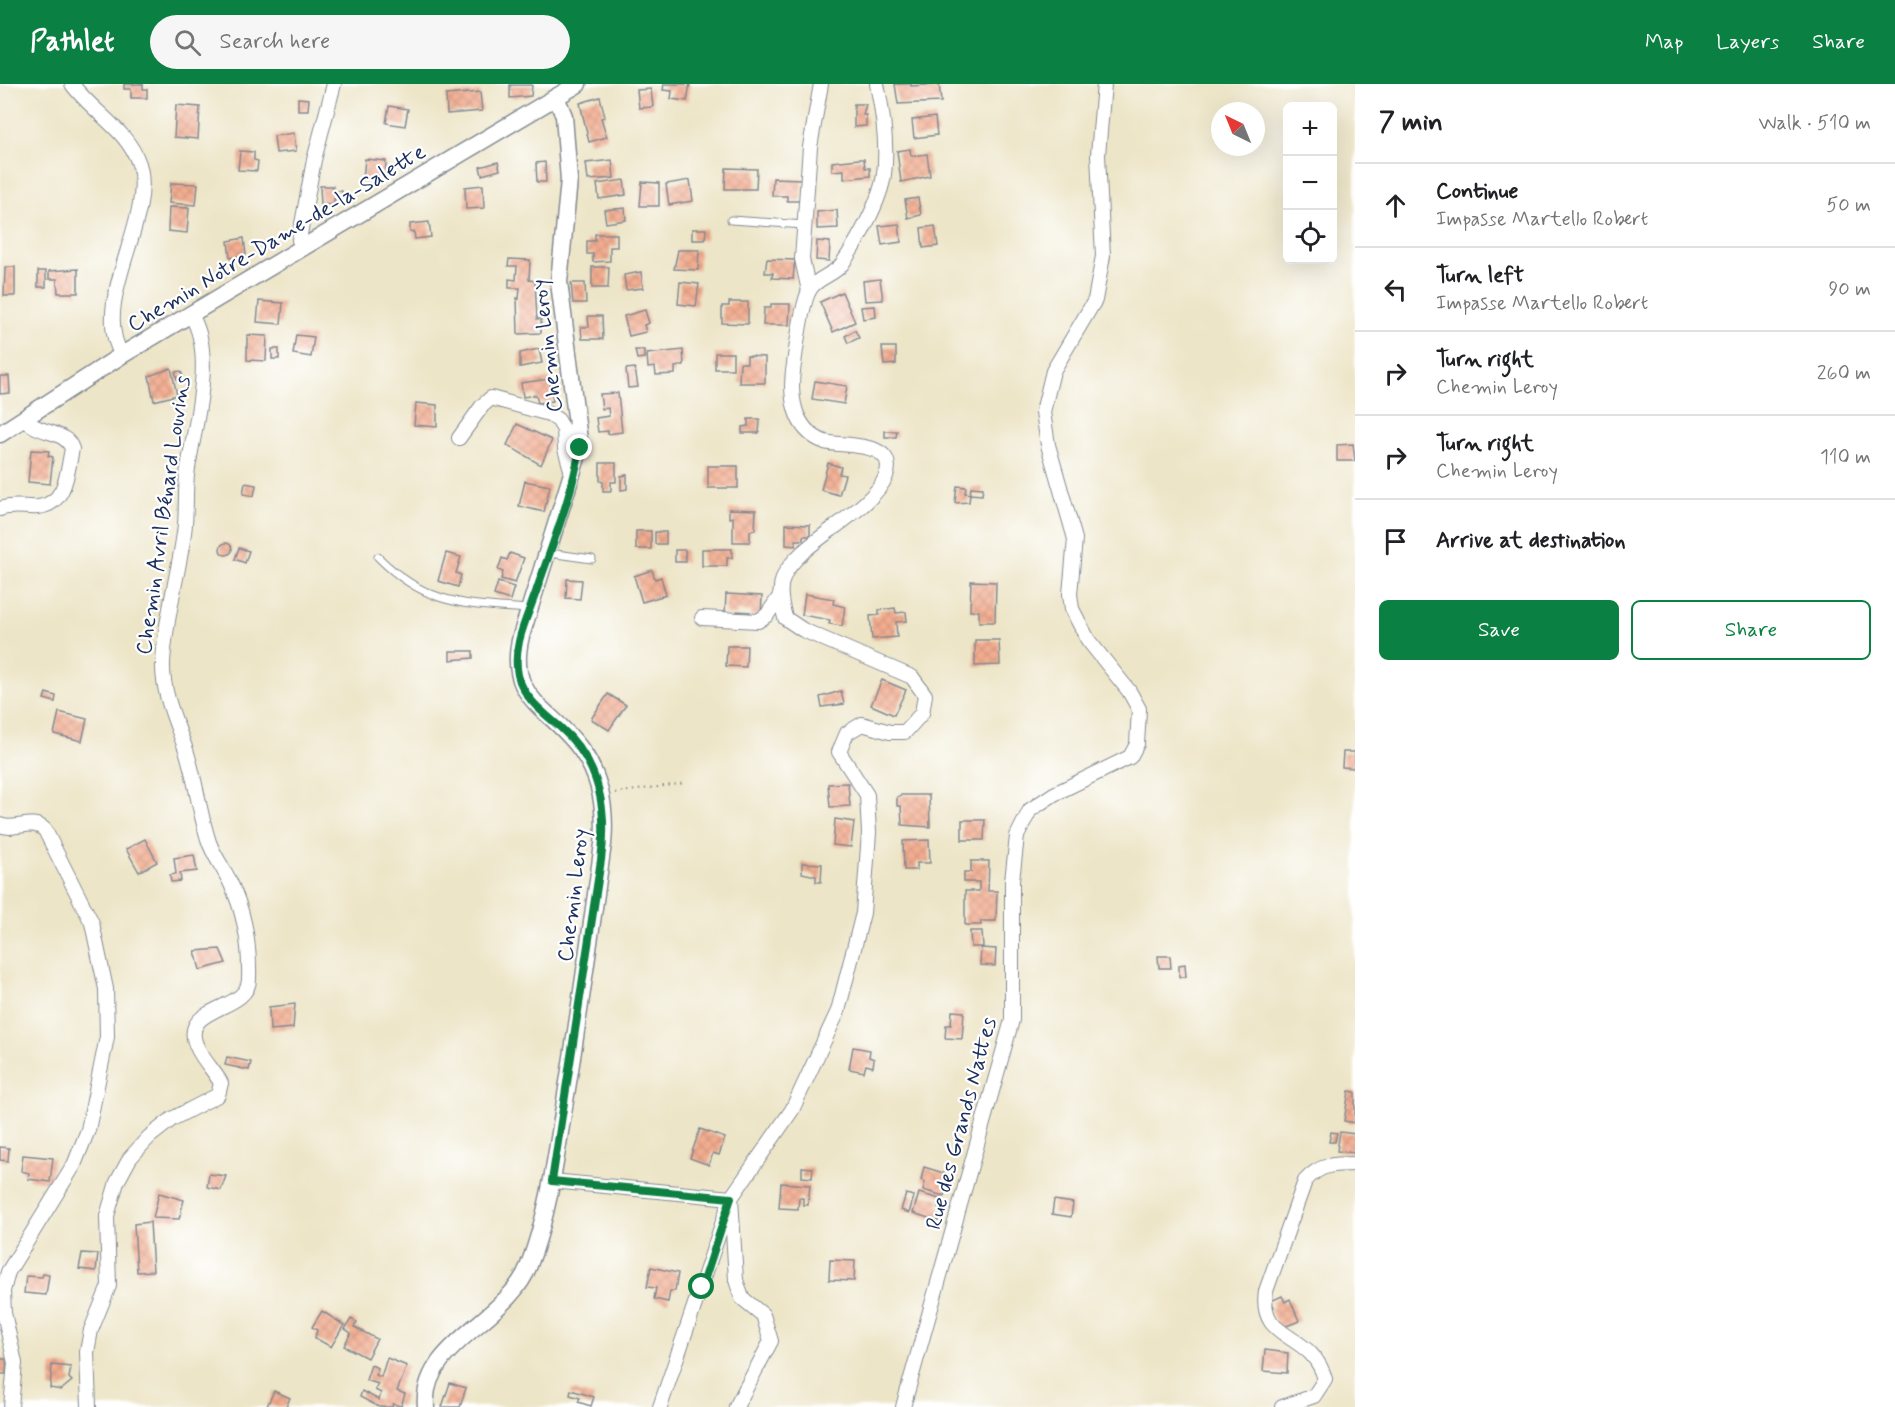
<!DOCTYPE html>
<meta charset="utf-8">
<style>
body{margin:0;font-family:Mynerve,sans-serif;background:#f6f6f6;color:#202124}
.controls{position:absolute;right:18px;top:18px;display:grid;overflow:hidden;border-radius:9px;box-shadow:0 6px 24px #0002}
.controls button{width:54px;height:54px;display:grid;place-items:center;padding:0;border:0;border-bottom:2px solid #e0e0e0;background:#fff;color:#202124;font:30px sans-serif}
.compass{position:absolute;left:1211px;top:18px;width:54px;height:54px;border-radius:50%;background:#fff;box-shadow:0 6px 24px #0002;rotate:317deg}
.stop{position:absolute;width:18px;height:18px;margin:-14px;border:4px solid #0b8043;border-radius:50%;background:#fff}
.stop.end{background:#0b8043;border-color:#fff;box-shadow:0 2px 6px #0008}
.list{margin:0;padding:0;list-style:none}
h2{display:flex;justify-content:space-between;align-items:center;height:78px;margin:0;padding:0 24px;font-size:26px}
h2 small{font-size:20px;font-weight:400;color:#757577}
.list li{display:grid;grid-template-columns:39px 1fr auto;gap:18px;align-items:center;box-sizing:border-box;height:84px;padding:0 24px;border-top:2px solid #e0e0e0}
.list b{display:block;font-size:22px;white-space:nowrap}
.list p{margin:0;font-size:20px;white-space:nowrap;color:#757577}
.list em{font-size:20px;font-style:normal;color:#757577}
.actions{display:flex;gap:12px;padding:18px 24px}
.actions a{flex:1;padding:14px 0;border:2px solid #0b8043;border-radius:9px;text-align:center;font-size:21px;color:#0b8043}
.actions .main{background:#0b8043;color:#fff}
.icon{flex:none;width:33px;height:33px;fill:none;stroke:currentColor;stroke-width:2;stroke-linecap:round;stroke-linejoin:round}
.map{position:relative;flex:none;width:1355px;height:1323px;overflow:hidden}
header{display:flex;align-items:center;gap:36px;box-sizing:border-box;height:84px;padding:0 30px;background:#0b8043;color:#fff}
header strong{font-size:28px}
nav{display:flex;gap:33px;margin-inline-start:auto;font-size:21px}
.search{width:420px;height:54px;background:#f6f6f6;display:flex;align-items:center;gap:15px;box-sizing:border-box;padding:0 21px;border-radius:33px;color:#757577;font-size:22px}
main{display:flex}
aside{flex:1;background:#fff}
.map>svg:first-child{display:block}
</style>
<header>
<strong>Pathlet</strong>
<div class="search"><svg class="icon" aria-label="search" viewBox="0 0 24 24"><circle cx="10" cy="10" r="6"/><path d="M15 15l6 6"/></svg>Search here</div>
<nav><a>Map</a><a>Layers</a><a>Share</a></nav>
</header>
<main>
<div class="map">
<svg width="1355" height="1323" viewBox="0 0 1355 1323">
<defs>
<pattern id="building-cross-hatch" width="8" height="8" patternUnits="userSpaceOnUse" patternTransform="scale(1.5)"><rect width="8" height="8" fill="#f3ad90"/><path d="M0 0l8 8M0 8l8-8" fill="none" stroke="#d0957f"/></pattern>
</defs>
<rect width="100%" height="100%" fill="#fff"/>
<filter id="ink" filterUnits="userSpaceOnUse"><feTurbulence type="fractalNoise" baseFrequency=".0167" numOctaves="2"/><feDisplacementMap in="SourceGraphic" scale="12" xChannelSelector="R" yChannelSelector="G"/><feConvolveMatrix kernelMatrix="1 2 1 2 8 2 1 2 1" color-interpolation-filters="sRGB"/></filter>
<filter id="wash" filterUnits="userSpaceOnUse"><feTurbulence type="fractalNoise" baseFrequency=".008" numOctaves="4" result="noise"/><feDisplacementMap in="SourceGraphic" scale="24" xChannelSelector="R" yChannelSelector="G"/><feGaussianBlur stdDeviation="1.35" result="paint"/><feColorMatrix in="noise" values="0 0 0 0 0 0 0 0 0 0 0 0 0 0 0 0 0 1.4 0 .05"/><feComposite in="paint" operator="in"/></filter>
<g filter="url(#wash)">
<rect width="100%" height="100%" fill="#ede5c7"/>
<g id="blocks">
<!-- building -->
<g fill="url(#building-cross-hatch)">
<polygon points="124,0 143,0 143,5 147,5 147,14 131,14 131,5 124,5"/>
<polygon points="664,0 690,0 687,17 671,15 672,7 663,6"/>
<polygon points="895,0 911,0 911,2 939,0 941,18 898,20"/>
<polygon points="510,1 532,1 531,12 510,14"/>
<polygon points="651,5 653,23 639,24 637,6"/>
<polygon points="480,8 482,27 447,30 446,11"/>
<polygon points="600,13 605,33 601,34 607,53 589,58 580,19"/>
<polygon points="298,14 309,15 308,26 298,26"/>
<polygon points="854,20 866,20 863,31 866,31 866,42 854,43"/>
<polygon points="176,21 200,23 198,55 174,53"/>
<polygon points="389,22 408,25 405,42 386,39"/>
<polygon points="935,33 937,51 914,54 912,36"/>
<polygon points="294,49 296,67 276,69 274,52"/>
<polygon points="910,65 911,72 927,70 930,92 901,98 897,67"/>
<polygon points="240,67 254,68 254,76 258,77 257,87 238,86"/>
<polygon points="365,75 386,77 385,96 363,95"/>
<polygon points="859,75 864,75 865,84 870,84 870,92 844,95 844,86 832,87 832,78"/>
<polygon points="612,76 614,94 588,96 586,79"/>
<polygon points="498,78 500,86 482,91 480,83"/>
<polygon points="545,78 546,98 537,98 536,79"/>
<polygon points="726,84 757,85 756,105 725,105"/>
<polygon points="773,94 802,95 801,117 787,117 787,112 772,112"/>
<polygon points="624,96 626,111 599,115 597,100"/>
<polygon points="690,96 693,117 669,121 666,100"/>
<polygon points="642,98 659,99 659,122 640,122"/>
<polygon points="171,99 198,100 196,121 169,119"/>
<polygon points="483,101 484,124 466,125 465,103"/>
<polygon points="320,102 333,102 333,107 342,107 342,115 334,115 334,120 321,121"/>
<polygon points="918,114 921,131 908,134 905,116"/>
<polygon points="169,123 189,124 187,149 168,147"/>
<polygon points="625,124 626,136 606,139 604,126"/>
<polygon points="837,126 838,144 817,145 817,128"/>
<polygon points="429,138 431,153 415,155 414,148 410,148 410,140"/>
<polygon points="899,140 901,158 882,161 879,142"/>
<polygon points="935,142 938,162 923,164 921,144"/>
<polygon points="692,145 706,145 705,156 692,156"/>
<polygon points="595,150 617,150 617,163 610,163 610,177 593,178 593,170 587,170 587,157 595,157"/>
<polygon points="244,154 246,171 230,174 228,157"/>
<polygon points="817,157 830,158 829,177 816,176"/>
<polygon points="678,166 699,166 698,186 674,185"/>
<polygon points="509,175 530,176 529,196 535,197 537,235 541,235 541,249 518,250 517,214 519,215 520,204 509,204 509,195 516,196 517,182 508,182"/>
<polygon points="767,175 795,176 793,195 772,194 773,189 765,189"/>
<polygon points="5,183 15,183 15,212 4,212"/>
<polygon points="592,183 609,183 608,204 592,204"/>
<polygon points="78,185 78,209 58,209 57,195 49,195 49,187"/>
<rect x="38" y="187" width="8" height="16"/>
<polygon points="641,188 643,204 626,206 624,191"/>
<polygon points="880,195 883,216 865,217 863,197"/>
<polygon points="680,198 699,200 696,222 678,220"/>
<polygon points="571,199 585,199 586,219 573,219"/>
<polygon points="842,208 855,238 833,248 820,218"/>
<polygon points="259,217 283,219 281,240 257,238"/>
<polygon points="729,218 748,218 748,240 722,239 722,222 729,222"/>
<polygon points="771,220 790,220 789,241 763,241 764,224 771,224"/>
<polygon points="875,222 876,233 863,235 861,223"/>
<polygon points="645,226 649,239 644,241 646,248 629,252 624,232"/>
<polygon points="588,232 602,232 603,255 582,255 581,243 589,243"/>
<polygon points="855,246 859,254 848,259 845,252"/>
<polygon points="247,251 267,252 266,277 247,276"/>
<polygon points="296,251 314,253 311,273 293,270"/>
<polygon points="882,263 896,263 896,280 884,281"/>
<rect x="272" y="265" width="7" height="10"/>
<polygon points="539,265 542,279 520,283 520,269"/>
<polygon points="635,266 644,266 644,274 637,275"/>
<polygon points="683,266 684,281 675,283 675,290 656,291 655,283 648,284 647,270"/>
<rect x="715" y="269" width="18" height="16"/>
<polygon points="747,272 765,273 765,299 739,299 740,279 747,279"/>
<polygon points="171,284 177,311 154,317 149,292"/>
<polygon points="635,284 638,303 628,304 626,285"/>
<polygon points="181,287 184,296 178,298 175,288"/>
<polygon points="0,292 9,292 10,309 0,310"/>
<polygon points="549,295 553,317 538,319 536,311 523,313 521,299"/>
<polygon points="815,297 847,302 844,320 812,315"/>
<polygon points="618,309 622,348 608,350 608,347 598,348 596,334 609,332 608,324 602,325 600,310"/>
<polygon points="416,319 437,321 437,343 414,341"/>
<polygon points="748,335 760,335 759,349 742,349 742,343 748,342"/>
<polygon points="517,340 552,356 541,381 507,361"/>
<polygon points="885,347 897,347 896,353 885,353"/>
<polygon points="1353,360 1355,377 1337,377 1337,361"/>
<polygon points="31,366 49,367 48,372 53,373 50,400 28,398"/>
<polygon points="600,379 616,379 616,398 611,398 611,407 603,407 603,398 600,397"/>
<polygon points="828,379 841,383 839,390 845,391 839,411 821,406"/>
<rect x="708" y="382" width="30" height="22"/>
<polygon points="627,391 627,405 621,406 621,392"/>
<polygon points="525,397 550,402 544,428 519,422"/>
<polygon points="245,399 256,401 254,412 243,410"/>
<polygon points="957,402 966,403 965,409 970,410 971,403 983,404 982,411 970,410 969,418 955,419"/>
<polygon points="729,425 756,426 755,446 750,447 750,458 733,458 733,433 729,434"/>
<polygon points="786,440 810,441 810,452 803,452 803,456 796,456 796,462 786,461"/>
<rect x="636" y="447" width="15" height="18"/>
<rect x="655" y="448" width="11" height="12"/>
<circle cx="226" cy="465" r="6"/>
<polygon points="239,464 249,467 245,479 235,475"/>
<polygon points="702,465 732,465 732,474 727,474 727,482 702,482"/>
<polygon points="675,466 685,466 686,478 675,478"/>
<polygon points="446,469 461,473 456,489 461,491 458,503 438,497"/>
<polygon points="510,469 524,474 515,499 501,495 503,488 498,486 502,474 507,476"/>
<polygon points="652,486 655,495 661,493 666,511 642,518 634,492"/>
<polygon points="567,495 582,496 580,515 566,514"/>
<polygon points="971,497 996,498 995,538 979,538 979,527 970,527"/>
<polygon points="498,498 514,503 510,516 494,511"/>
<polygon points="726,510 762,512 761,532 750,532 750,528 737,527 737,531 725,531"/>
<polygon points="805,510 834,515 833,520 845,523 842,542 829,540 830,536 802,531"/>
<polygon points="895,524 896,529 906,528 907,537 896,538 897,553 872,555 870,532 879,531 879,526"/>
<polygon points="975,556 999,556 1000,581 975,582"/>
<polygon points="727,562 747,562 746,583 726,582"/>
<polygon points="450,567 473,567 473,574 450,576"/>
<polygon points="882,596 906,606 894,631 871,621"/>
<polygon points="841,607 844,620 822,623 820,613"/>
<polygon points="46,609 56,612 55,618 44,615"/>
<polygon points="608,610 626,621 609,646 591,635"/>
<polygon points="59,628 87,635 82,657 54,650"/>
<polygon points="1343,668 1355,668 1355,684 1342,683"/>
<polygon points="848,699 850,722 830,723 828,700"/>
<polygon points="901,711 929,711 930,743 902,741 901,722 897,722 897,713"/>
<polygon points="835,735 854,738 851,763 833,761"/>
<polygon points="962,736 985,736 984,756 962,756"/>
<polygon points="145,755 157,778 139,788 126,765"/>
<polygon points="929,756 930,779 917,779 917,786 904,786 903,757"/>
<polygon points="194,771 197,787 180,789 181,797 171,798 170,791 176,790 174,774"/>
<polygon points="971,777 989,777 988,807 997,807 996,837 981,837 981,841 965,841 965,807 979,807 979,798 964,798 964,788 971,788"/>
<polygon points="802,779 822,780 821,798 816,798 816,792 802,789"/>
<polygon points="970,847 982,847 983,863 971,863"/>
<polygon points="981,864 996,865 995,882 980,881"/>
<polygon points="220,865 226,879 200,886 195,867"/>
<polygon points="1158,872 1170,872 1171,884 1159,884"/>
<polygon points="1185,880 1186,893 1179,893 1179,881"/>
<polygon points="295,920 293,944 270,946 269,923"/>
<polygon points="952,927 964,928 962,955 945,954 946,941 951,941"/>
<polygon points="853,963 870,966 869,973 874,975 873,983 866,981 864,988 849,985"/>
<polygon points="227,973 251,978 249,986 225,981"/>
<polygon points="1349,1007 1355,1008 1355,1039 1344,1037"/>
<polygon points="700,1045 725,1054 719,1071 713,1069 709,1081 690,1074"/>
<polygon points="1331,1048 1337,1049 1335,1058 1329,1058"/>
<polygon points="1340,1048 1355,1050 1355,1069 1337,1067"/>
<polygon points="0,1063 9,1064 8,1077 0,1076"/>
<polygon points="23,1071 53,1074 50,1098 28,1095 29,1089 21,1087"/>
<polygon points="802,1083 813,1084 812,1094 802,1093"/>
<polygon points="924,1083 950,1091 944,1112 923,1106 925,1098 921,1096"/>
<polygon points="209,1090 226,1092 221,1106 207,1103"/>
<polygon points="781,1099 810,1101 808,1121 803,1121 803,1114 799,1114 798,1125 779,1124"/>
<polygon points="159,1109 184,1116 179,1135 153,1134"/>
<polygon points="919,1109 940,1115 938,1123 941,1125 938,1137 913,1129"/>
<polygon points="906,1110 914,1112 909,1129 901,1126"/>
<polygon points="1054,1116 1073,1119 1071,1133 1052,1130"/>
<polygon points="150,1138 153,1187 137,1188 134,1140"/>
<polygon points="82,1169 98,1170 96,1187 79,1185"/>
<polygon points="830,1176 855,1177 854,1197 829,1196"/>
<polygon points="651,1183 678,1189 675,1207 670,1207 668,1218 654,1215 656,1204 647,1203"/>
<polygon points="43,1190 49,1191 46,1211 24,1209 26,1192 42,1193"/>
<polygon points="1282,1212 1285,1218 1290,1215 1299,1237 1279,1245 1270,1225 1274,1223 1271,1217"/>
<polygon points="322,1227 344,1241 331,1263 315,1254 317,1246 312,1243"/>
<polygon points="351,1235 357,1238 354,1243 377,1255 367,1274 344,1262 351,1249 345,1245"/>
<polygon points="1265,1266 1288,1269 1287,1289 1263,1287"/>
<polygon points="387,1274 407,1282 397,1307 405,1310 401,1322 393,1320 392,1323 379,1323 360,1313 362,1307 379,1316 381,1309 375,1306 378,1300 366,1296 371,1281 378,1284 376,1291 381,1293"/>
<rect x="0" y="1275" width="6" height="15"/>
<polygon points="52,1281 71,1283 69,1294 72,1297 61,1306 50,1304"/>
<polygon points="450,1299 466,1304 460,1323 442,1323"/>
<polygon points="571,1306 594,1313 591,1322 578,1318 580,1314 570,1311"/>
<polygon points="274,1307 290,1314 286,1323 267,1322"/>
</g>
</g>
</g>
<g filter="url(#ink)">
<use href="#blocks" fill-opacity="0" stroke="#848a92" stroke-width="1.5"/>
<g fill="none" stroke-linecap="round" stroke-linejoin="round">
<defs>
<g id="service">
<polyline points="731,136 805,141"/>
<polyline points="549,469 592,475"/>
<path d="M378,473C427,522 464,520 528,525"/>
</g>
<g id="minor">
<path d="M72,0C92,28 128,46 139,80C156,135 89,218 122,271"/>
<polyline points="302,163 299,156 314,76 334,0"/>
<polyline points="809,207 802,175 810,63 821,0"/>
<polyline points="459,354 482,322 491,314 549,330 558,336 564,346 565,365 573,392"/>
<path d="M0,425C13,420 25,424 38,423C67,420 67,387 72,365C66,345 36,351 25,334"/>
<polyline points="702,534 758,537 767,531 780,512"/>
<path d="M0,741C14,748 32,733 45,746L92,839L106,905L107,953L88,1046L74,1081L8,1188L3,1207L4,1229L15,1279L11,1323"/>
<polyline points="552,1097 731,1114 660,1323"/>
<path d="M89,1323L87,1268L91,1246L109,1202L107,1132L117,1098L130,1074L149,1053L172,1035L218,1011L221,999C214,987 204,977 198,965C175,921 249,929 249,895C250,862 244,827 230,798C224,785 214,772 209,758C199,728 196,696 186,666C176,638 162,609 163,579C165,535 178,493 184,449C187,430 185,410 187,391C193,345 217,272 191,231"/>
<path d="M736,1323L771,1257L763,1231L742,1214L736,1196L731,1114L792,1026L838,927L863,829L869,749L867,711L839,668L847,649L862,640L890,648H905L922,629L925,611L912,593L803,546L785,534C782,521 778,507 783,494C796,459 871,429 886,392C899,356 841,363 825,358C792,346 789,309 794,280C796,265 803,216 810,205C818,193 834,191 842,180C857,159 881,116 884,90C888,61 883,29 877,0"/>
<polyline points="903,1323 1012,936 1012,797 1017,752 1030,726 1054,710 1130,673 1137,660 1139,625 1129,607 1088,556 1072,525 1070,510 1075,455 1048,361 1043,328 1053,287 1095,216 1103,172 1098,71 1104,0"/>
<path d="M1282,1323L1314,1312L1325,1295C1311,1245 1258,1260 1266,1207L1305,1097C1320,1080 1334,1080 1355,1080"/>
</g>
<g id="tertiary">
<polyline points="0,350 122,271 578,0"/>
<path d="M426,1323C420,1260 509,1236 529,1181C549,1129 556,1072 565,1017C579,932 591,846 603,760C606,728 601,694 582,667C552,623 505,617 521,552L580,364L559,198L569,96L564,32L556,13"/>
</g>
</defs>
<!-- service casing -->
<use href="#service" stroke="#848a92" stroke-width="9"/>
<!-- minor casing -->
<use href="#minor" stroke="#848a92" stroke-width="16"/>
<!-- tertiary casing -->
<use href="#tertiary" stroke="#848a92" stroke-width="19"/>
<!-- path -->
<polyline stroke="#848a92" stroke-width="2" stroke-dasharray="1.5 4.5" stroke-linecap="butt" points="615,709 686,699"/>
<!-- service -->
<use href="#service" stroke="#fff" stroke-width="7"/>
<!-- minor -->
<use href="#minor" stroke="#fff" stroke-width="14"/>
<!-- tertiary -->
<use href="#tertiary" stroke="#fff" stroke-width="16"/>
</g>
</g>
<g fill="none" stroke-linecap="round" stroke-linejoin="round" filter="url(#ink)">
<!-- route -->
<path stroke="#0b8043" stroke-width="8" d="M580,364C572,412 552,461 536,508C527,534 512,562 518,591C523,614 544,629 560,643C600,678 608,725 601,776L552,1097L731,1114L702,1203"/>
</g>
<g text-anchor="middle" stroke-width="4.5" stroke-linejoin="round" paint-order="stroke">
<!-- street labels -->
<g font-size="22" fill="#1b2f5e" stroke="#fff">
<text transform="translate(276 153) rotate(-31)" y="8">Chemin Notre-Dame-de-la-Salette</text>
<text transform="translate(546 262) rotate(-97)" y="8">Chemin Leroy</text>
<text transform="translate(162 431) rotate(-82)" y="8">Chemin Avril Bénard Louvins</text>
<text transform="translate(572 811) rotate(-83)" y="8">Chemin Leroy</text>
<text transform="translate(960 1039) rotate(-75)" y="8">Rue des Grands Nattes</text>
</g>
</g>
</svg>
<div class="controls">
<button>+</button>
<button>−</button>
<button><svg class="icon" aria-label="locate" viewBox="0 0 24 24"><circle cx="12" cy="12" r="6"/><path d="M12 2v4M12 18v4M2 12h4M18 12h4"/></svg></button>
</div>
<svg class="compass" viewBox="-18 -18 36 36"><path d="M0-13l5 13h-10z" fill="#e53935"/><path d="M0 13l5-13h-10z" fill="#757577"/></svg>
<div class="stop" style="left:702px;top:1203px"></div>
<div class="stop end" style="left:580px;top:364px"></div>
</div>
<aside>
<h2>7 min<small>Walk · 510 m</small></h2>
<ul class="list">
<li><svg class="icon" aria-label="ahead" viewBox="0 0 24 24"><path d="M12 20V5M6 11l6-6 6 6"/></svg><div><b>Continue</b><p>Impasse Martello Robert</p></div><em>50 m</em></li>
<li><svg class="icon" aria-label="left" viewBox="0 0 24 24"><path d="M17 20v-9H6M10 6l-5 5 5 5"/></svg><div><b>Turn left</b><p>Impasse Martello Robert</p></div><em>90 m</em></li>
<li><svg class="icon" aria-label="right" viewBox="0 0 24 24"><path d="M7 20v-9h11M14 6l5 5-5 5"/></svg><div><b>Turn right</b><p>Chemin Leroy</p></div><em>260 m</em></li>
<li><svg class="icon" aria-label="right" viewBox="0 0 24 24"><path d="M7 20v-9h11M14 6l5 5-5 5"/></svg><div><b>Turn right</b><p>Chemin Leroy</p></div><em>110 m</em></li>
<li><svg class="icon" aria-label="arrive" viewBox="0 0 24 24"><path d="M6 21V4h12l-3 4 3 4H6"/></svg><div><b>Arrive at destination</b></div></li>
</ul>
<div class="actions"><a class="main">Save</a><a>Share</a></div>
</aside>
</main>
